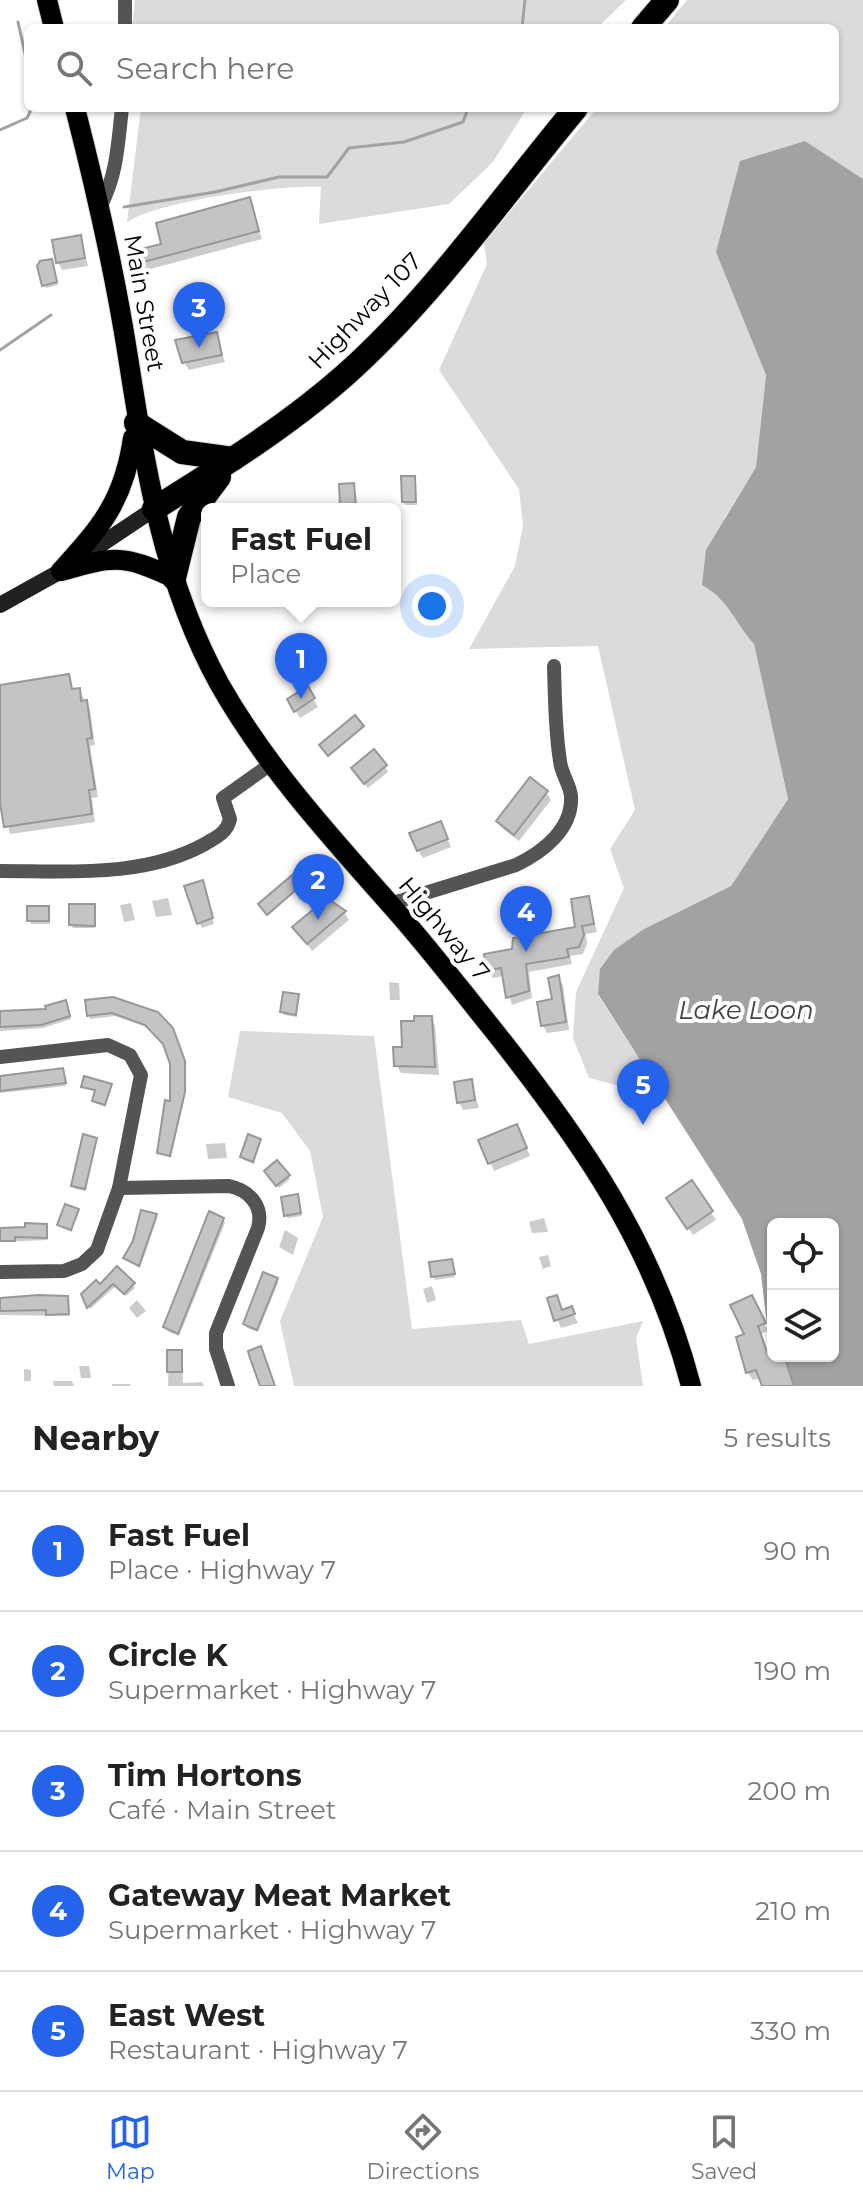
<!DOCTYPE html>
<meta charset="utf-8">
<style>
body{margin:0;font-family:Montserrat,sans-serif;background:#f6f6f6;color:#222}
.controls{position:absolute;right:24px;bottom:24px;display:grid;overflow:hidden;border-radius:12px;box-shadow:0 2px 6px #0004}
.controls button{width:72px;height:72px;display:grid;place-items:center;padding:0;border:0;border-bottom:2px solid #e0e0e0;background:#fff;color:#222;font:40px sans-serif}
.you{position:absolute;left:432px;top:606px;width:28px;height:28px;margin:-20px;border:6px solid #fff;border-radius:50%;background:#1a73e8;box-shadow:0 0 0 12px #1a73e833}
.badge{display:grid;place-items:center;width:52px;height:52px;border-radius:50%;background:#2563eb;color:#fff;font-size:26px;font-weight:700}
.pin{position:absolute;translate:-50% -66px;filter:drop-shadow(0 2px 4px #0008)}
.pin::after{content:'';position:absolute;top:42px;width:28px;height:24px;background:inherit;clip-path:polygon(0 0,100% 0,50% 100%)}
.popup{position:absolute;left:201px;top:503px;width:200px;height:104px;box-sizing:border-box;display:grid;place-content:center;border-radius:12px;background:#fff;filter:drop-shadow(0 2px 6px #0005);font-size:26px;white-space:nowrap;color:#767676}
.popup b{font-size:30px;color:#222}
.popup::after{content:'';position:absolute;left:50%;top:100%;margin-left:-16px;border:16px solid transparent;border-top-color:#fff}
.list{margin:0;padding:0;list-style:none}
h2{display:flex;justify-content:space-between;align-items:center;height:104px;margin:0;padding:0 32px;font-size:34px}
h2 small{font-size:26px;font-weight:400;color:#767676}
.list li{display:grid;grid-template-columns:52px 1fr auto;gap:24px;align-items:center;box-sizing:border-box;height:120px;padding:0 32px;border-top:2px solid #e0e0e0}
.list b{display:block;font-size:30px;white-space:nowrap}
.list p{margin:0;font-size:26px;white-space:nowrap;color:#767676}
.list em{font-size:26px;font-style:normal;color:#767676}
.icon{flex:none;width:44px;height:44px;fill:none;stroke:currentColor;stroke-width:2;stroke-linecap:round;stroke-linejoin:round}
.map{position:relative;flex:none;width:863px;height:1386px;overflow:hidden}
.search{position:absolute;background:#fff;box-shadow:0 2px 6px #0004;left:24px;right:24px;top:24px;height:88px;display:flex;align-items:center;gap:20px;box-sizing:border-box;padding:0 28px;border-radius:12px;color:#767676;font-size:30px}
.sheet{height:704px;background:#fff}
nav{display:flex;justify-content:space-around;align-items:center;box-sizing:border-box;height:112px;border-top:2px solid #e0e0e0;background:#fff;font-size:22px;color:#767676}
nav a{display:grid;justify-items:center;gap:4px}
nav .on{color:#2563eb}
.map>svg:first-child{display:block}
</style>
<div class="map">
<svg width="863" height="1386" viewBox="0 0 863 1386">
<rect width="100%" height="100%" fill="#fff"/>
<!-- green -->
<g fill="#dbdbdb">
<polygon points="135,0 626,0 597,28 132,28"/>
<path d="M687,0H863V179L805,141L755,345L766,375L756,467L724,519L712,591C730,607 738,626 754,644L788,799L731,886L644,929L598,995L664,1097L589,1078L573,1038L576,992L624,888L610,849L635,810L598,646L469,649L515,566L523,526L519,489L439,370L487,264L484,243L597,108H835V28H664Z"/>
<path d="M141,108H527L493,162L449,204L319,224L321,187C279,185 161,200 127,222Z"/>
<polygon points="240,1031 374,1036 412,1329 521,1320 529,1344 643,1321 636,1338 643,1386 294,1386 280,1321 323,1217 310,1151 282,1113 228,1097"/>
</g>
<!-- water -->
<path fill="#a2a2a2" d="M805,141L863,179V1386H786L776,1356H833V1224H773V1346L767,1325L761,1274L742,1219L598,994L600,969L614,950L644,929L731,886L788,799L754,644C735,623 728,599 702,585L706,550L756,467L766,375L716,252L740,161Z"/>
<!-- shadow -->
<g fill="#0003">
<polygon points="249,200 262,239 143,271 135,253 164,245"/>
<polygon points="80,237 88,266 62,270 58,262"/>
<polygon points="53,264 58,285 46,288 44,285"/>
<polygon points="216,335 225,362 189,370 184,362"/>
<polygon points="414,478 417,505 405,505 403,502"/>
<polygon points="353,485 356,509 343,509 342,507"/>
<polygon points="68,676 74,691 79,690 90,710 95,745 90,746 98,797 92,798 95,822 10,834 0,789 0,687"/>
<polygon points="307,689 318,707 300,718 289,700"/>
<polygon points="385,766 388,772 368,788 357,774"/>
<polygon points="546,792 551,800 519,841 503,829 498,821"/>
<polygon points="444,831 451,847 423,858 418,850"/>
<polygon points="202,882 214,924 202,928 199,923"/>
<polygon points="168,898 172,915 156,917 152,901"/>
<polygon points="588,898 597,932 586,934 587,944 583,954 570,956 572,964 529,972 532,998 512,1005 504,976 493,978 488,970 514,951 577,929"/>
<polygon points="131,903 135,920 124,922 120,905"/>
<polygon points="94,906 95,928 73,928 71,925"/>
<polygon points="48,908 50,924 31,924 29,920"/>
<polygon points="344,912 349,920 312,951 295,928"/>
<polygon points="558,978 563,985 569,1030 547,1033 543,1025 554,1001"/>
<polygon points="389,982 399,983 400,1000 390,1000"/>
<polygon points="298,996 297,1017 284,1015 282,1012"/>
<polygon points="87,1002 174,1034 186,1066 185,1096 171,1158 159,1152 171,1104 172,1063 166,1046 149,1028 115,1016 90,1019"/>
<polygon points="67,1006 71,1019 43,1028 0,1031 0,1013"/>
<polygon points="431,1018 435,1026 439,1075 401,1073 396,1065 416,1023"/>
<polygon points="64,1073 66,1086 0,1093 0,1077"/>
<polygon points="471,1081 479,1108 463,1110 459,1102"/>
<polygon points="110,1086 106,1107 95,1103 96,1092 83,1087"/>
<polygon points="521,1134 530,1156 494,1171 481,1141"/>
<polygon points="96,1139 86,1191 75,1189 73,1185"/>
<polygon points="260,1141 254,1164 244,1160 242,1157"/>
<polygon points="225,1143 227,1158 208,1159 206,1144"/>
<polygon points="268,1175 288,1176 290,1179 279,1188"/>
<polygon points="691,1183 716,1220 693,1235 673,1206"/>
<polygon points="297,1196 302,1216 288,1218 286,1215"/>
<polygon points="77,1210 72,1232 62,1228 60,1225"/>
<polygon points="142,1212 157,1219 140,1268 125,1258"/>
<polygon points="544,1218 548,1232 532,1233 529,1222"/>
<polygon points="223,1219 225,1223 179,1336 167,1331 165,1327"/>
<polygon points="46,1226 48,1240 0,1242 0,1230"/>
<polygon points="285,1230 298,1238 293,1255 279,1247"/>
<polygon points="548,1255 551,1266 543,1269 539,1257"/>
<polygon points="451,1261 455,1277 435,1280 433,1277"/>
<polygon points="117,1269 135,1288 126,1296 116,1286 90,1309 83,1294 100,1287"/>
<polygon points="276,1280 278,1283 258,1332 247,1328 245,1324"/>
<polygon points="432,1286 436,1300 427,1303 423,1289"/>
<polygon points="556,1297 563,1311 571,1309 578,1323 561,1328 549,1299"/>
<polygon points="66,1298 69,1316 0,1315 0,1300"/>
<polygon points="137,1300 146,1311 137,1318 129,1308"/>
<polygon points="755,1305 768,1331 761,1334 767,1353 773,1351 773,1356 783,1356 794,1386 764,1386 761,1378 753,1380 748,1373 738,1338 747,1335"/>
<polygon points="169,1352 182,1355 183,1383 202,1382 204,1386 168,1386"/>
<polygon points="79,1366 89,1366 91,1378 81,1378"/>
<polygon points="24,1369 31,1370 31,1381 24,1381"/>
<polygon points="53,1381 72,1381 74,1386 54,1386"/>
<polygon points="112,1384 130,1384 131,1386 112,1386"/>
</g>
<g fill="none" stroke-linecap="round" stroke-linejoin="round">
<!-- stream -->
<g stroke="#a2a2a2" stroke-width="3">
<polyline points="18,22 28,67"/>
<polyline points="522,28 525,0"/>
<polyline points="0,130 27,118 32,108"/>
<polyline points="124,207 215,192 279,177 327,177 349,148 404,142 463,122 468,108"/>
<polyline points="0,350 51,315"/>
</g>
</g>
<!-- building -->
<g fill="#c4c4c4" stroke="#989898" stroke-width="2">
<polygon points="250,197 259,231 136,264 133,251 161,244 156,223"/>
<polygon points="81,235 85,258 56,263 52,240"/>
<polygon points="52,259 57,282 42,286 37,266 40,261"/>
<polygon points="217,332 222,355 182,363 175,340"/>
<polygon points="401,476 415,476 416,502 402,502"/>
<polygon points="354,483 356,506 340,507 339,484"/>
<polygon points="69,674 72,689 80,688 81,701 87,700 92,738 87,739 95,789 89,790 92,814 4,827 0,803 0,685"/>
<polygon points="308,686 315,698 294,712 287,699"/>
<polygon points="355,715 364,726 328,756 319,745"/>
<polygon points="374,749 387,765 364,784 351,768"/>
<polygon points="530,777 548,791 514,835 496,821"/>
<polygon points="441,821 448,839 417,851 409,833"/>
<polygon points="310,860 319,870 267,915 258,904"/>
<polygon points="203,880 213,918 197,924 184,886"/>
<polygon points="589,896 594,924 582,926 584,935 579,947 567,949 569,957 526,964 529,991 506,998 501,968 486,971 484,954 512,949 513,938 575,927 571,899"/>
<polygon points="327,898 346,911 307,944 292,927"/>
<polygon points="69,904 95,904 95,926 69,925"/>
<rect x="27" y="906" width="22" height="15"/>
<polygon points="559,975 566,1022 541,1026 537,1002 552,999 548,978"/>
<polygon points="283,992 299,994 296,1015 280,1012"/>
<polygon points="113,997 158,1012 173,1028 185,1061 185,1092 170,1156 157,1153 165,1100 170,1101 170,1064 163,1044 145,1025 112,1013 87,1016 85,1000"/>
<polygon points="66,1000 70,1016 41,1025 0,1027 0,1011 46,1009 45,1006"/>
<polygon points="414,1016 432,1016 435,1067 394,1066 393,1047 402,1047 401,1021 414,1021"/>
<polygon points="63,1068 66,1083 0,1091 0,1076"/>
<polygon points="84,1076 112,1084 105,1105 92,1101 95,1090 81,1087"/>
<polygon points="472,1079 475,1100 457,1103 454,1082"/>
<polygon points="517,1124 527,1148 488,1164 478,1140"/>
<polygon points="83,1134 97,1138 85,1189 71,1186"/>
<polygon points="248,1134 261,1139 253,1162 240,1157"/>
<polygon points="277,1160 290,1175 276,1186 264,1171"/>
<polygon points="692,1180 713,1211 687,1229 666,1198"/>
<polygon points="298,1194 301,1213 284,1216 281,1197"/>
<polygon points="65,1204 79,1209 71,1230 57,1225"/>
<polygon points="141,1210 157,1214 139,1266 123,1258 133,1241"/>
<polygon points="209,1211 224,1218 178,1334 163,1327"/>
<polygon points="25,1223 47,1224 47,1238 15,1237 15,1241 0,1241 0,1228 25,1227"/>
<polygon points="452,1259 455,1274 431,1277 429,1262"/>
<polygon points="117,1266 135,1283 124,1294 113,1284 87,1308 81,1294 96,1280 100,1284"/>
<polygon points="263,1272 278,1278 257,1330 243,1324"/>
<polygon points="38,1295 68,1296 69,1314 46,1315 46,1310 0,1311 0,1298"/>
<polygon points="557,1295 562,1310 572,1306 575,1314 554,1321 547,1298"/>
<polygon points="752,1295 766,1323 758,1326 767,1352 773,1349 773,1356 784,1356 794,1386 762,1386 756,1370 746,1373 736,1337 744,1334 730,1305"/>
<polygon points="261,1346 275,1386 260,1386 250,1358 248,1351"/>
<rect x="167" y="1350" width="15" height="22"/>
</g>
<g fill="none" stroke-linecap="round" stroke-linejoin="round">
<defs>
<g id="primary">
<polyline points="47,0 54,28"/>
<path d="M75,108C96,190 115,273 128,357C146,471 163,582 220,685C266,766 328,834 389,903C425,943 457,985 491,1027C581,1140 654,1244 691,1386"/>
<path d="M61,571C102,526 124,500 133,438"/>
<path d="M61,571C114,556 123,554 174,578"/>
</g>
<g id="highway">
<polyline points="643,28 667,0"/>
<polyline points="136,423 182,452 233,459"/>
<path d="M154,509C220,468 286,427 344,376C432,298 501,198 576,108"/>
<polyline points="174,578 189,517 219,477"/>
</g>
</defs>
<!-- primary casing -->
<use href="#primary" stroke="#dbdbdb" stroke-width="22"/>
<!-- highway casing -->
<use href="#highway" stroke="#dbdbdb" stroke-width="26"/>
<!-- street -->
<g stroke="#545454" stroke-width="14">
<polyline points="125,28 125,0"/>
<path d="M100,207C117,176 118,143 122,108"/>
<path d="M0,871C68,871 143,878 205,844C216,837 227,833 230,819L223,798L271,764"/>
<path d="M390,904L516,865C543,852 573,829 571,796C570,785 561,773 560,761C555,730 555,697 554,666"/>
<polyline points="0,1057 108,1045 130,1055 141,1075 119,1188 97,1250 82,1264 64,1271 0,1272"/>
<path d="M119,1188L229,1186C249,1190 264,1206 258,1228L216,1333V1349L228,1386"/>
</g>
<!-- secondary -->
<polyline stroke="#212121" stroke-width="16" points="0,605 61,571 154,509"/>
<!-- primary -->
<use href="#primary" stroke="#000" stroke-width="20"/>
<!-- highway -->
<use href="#highway" stroke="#000" stroke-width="24"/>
</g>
<g text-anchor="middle" stroke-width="8" stroke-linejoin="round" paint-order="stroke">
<!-- street labels -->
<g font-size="24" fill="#000" stroke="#fff">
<text transform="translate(144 303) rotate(80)" y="8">Main Street</text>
<text transform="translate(365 311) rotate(-46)" y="8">Highway 107</text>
<text transform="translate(444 929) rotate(50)" y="8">Highway 7</text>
</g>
<!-- water labels -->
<g font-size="26" font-style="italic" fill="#434343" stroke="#fff">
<text x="746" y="1019">Lake Loon</text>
</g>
</g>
</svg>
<div class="controls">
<button><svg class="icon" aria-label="locate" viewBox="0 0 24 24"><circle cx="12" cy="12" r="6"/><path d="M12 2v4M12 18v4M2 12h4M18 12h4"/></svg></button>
<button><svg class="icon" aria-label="layers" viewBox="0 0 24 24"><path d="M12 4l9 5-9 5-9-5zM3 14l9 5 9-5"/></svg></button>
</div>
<div class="you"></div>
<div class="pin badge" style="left:301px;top:699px">1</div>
<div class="popup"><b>Fast Fuel</b>Place</div>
<div class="pin badge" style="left:318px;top:920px">2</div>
<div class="pin badge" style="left:199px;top:348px">3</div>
<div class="pin badge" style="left:526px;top:952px">4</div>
<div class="pin badge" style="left:643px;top:1125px">5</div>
<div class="search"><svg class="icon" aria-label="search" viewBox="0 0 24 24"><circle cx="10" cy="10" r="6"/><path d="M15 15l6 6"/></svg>Search here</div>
</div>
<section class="sheet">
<h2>Nearby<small>5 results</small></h2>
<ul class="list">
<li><span class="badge">1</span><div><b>Fast Fuel</b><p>Place · Highway 7</p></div><em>90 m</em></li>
<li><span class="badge">2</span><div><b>Circle K</b><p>Supermarket · Highway 7</p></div><em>190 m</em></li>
<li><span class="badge">3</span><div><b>Tim Hortons</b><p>Café · Main Street</p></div><em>200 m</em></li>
<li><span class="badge">4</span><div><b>Gateway Meat Market</b><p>Supermarket · Highway 7</p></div><em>210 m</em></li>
<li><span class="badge">5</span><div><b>East West</b><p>Restaurant · Highway 7</p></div><em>330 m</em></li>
</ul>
</section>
<nav>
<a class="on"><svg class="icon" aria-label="map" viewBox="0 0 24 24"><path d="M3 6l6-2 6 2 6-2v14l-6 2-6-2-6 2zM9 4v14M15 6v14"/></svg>Map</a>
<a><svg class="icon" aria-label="directions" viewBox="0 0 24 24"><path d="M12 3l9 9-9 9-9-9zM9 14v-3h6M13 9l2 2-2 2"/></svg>Directions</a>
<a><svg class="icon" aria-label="saved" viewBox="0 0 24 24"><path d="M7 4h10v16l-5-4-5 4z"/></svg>Saved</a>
</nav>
